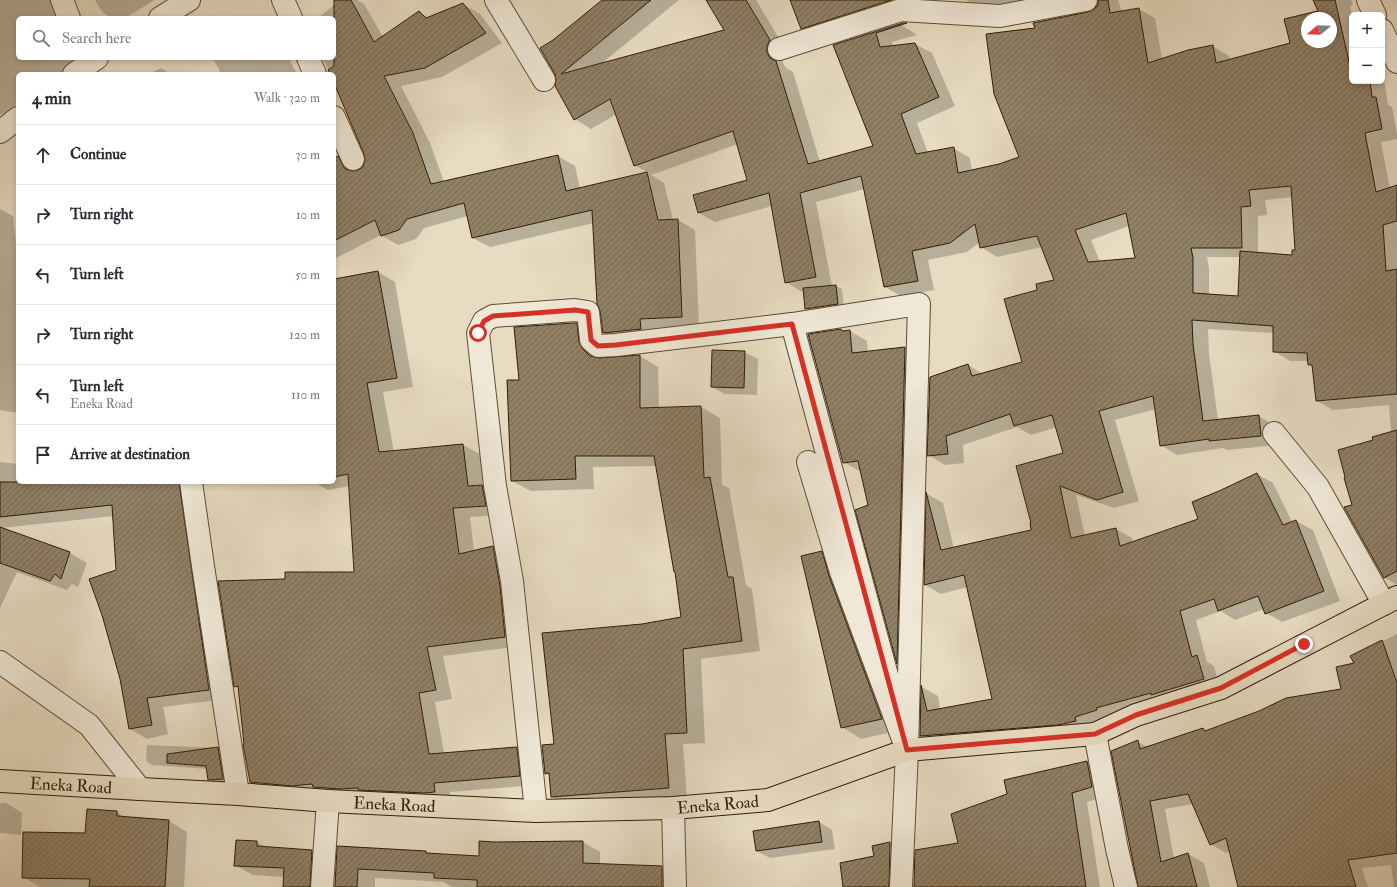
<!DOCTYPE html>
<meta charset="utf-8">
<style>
body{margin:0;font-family:"IM FELL Double Pica",serif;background:#f2f2f3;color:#2b2b33}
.controls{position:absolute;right:12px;top:12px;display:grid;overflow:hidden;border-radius:6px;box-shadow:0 2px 6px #0003}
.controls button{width:36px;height:36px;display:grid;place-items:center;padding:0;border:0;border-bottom:1px solid #e1e1e2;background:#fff;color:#2b2b33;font:20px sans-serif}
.compass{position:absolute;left:1301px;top:12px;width:36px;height:36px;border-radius:50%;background:#fff;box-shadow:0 2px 6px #0003;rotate:251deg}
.stop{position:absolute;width:12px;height:12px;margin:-9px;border:3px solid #d93025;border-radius:50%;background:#fff}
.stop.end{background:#d93025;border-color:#fff;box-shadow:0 1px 4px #0008}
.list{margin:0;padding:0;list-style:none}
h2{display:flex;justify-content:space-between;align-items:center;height:52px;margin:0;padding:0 16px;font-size:17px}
h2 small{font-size:13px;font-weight:400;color:#7c7c81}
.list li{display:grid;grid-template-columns:26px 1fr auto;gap:12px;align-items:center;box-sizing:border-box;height:60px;padding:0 16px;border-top:1px solid #e1e1e2}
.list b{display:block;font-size:15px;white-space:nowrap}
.list p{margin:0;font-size:13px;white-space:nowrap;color:#7c7c81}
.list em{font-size:13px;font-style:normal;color:#7c7c81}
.icon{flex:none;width:22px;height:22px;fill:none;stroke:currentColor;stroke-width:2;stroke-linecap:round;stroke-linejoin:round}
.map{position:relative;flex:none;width:1397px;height:887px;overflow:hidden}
.search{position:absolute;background:#fff;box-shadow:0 2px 6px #0003;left:16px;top:16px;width:320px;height:44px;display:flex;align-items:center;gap:10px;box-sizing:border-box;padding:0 14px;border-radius:6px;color:#7c7c81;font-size:15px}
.panel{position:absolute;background:#fff;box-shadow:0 2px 6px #0003;left:16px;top:72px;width:320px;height:412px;border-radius:6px}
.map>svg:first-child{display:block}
</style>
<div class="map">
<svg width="1397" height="887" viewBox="0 0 1397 887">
<defs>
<pattern id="building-hatch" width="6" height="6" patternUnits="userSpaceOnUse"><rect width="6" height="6" fill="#908066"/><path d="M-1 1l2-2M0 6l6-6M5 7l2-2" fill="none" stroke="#766852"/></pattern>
</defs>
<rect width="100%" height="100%" fill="#e7dbc1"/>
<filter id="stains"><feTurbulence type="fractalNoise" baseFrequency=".005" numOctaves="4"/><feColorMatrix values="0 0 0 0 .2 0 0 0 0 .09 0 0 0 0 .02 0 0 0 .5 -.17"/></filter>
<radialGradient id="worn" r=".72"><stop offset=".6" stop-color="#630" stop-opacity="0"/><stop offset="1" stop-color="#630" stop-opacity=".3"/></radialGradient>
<!-- shadow -->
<g fill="#0003" fill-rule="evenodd">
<polygon points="0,0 59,0 68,18 18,18 18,58 91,58 73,74 18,74 18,109 0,115"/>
<polygon points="95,0 155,0 125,18 112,18 102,12"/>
<path d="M340,0H357L364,4L383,37L419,13L429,18L463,4L480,14L502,43L442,77L401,86L430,143L444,182L558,156L575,166L580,189L648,173L635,165L617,114L591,129L575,119L557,80L554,41L604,0H679L601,64L725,30L708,0H756L786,50L783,56V63L786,68L793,72L820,162L875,146L834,46L900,24L917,35L892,42L893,47L915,44L932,53L955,106L917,123L928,153L953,148L970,158L972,171L999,165L1021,157L1036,28L1089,13L1095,10L1099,4V0H1118L1122,12L1139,9L1155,18L1162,59L1212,46L1229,56L1230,60L1291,44L1285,19L1319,12L1314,0H1351L1353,5L1350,6L1352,15V81H1382V78L1384,79L1388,105L1392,107L1397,134V139L1381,142L1390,189L1397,186V585L1385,578L1354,506L1374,441L1391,433L1389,405L1333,410L1317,401L1313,367L1309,364V361H1290L1274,351V333L1208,329L1209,354L1218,420L1259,416L1275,426L1277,445L1227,450L1223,448L1177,455L1161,445L1156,409L1115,420L1139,501L1114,508L1076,495L1085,536L1116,529L1132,538L1133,542L1199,519L1219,492L1257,474L1273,483L1292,522L1296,521L1313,530L1340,601L1282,622L1266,613L1264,609L1235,620L1221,611L1196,620L1207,662L1214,666L1220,689L1091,726L937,745L921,736L922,687L938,696L940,709L994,700L968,587L941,594L925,585L927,494L943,503L954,549L1032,531L1065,454L1057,427L1031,435L1017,427L963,445L964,463L945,465L928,455L968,365L983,374L1023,362L1039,290L1056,281L1042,247L997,257L981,247L980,242L967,252L928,260L934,290L901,296L885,287L865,189L816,202L832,286H836L842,289L844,307L812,312L806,309L804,291L802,292L786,282L772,206L715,222L699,213L695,196L749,181L738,144L651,175L664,183L673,220H678L695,230L699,327L657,328V339L621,342L604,333L594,223L490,247L473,238L468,216L424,228L416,239L398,245L381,235L334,259V159L338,157L355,167L358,172L364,167L366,160L365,154L334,82V74H330L323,58H334V18H318ZM1307,18H1331V42H1307ZM1293,197L1296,251L1293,256L1258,253V216L1267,215L1265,200ZM1129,226L1136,259L1100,262L1091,240ZM1207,257H1241L1239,297L1209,295V268Z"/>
<polygon points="791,0 908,0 818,38 802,28"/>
<polygon points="966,0 1029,0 983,10"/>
<polygon points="213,58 289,58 297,74 221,74"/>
<polygon points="161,68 171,74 149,74"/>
<polygon points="0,209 13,216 18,262 18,413 0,410"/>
<polygon points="378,272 395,282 413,387 383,392 394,452 463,445 480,454 483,487 499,496 502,515 470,517 474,552 493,547 509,557 521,646 443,656 452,699 435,702 444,753 516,748 533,757 536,785 450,792 451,801 268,791 251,782 239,689 235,686 286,580 355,573 350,486 328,490 314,482 334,482 334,280"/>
<polygon points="576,324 595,335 597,353 600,359 640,356 658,367 659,409 701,407 720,418 722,485 729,488 746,585 752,589 760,651 701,659 705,743 683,744 687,798 571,807 552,797 551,776 546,773 555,745 642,625 682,618 676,572 657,466 593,467 594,489 531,491 512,481 520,381"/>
<polygon points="841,330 844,332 850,331 867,341 868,352 905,348 922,358 914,672 898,663 856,510 870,506 861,472 843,462"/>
<polygon points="744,352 758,359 757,395 725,394 712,387"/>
<polygon points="0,462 18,464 18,482 180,482 181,499 197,508 226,699 163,707 168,734 147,739 130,729 114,516 1,528 70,553 87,563 78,587 72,584 67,590 17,572 0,608"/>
<polygon points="822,552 841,564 901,730 861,739 842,727"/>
<polygon points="1397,634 1397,887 1394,887 1391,865 1362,868 1368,887 1239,887 1230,851 1226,853 1210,844 1193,804 1165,809 1174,859 1188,854 1204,863 1210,887 1139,887 1138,742 1148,747 1203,729 1207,731 1343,690 1355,664 1352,656"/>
<polygon points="147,745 218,748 224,752 229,782 216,783 209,779 208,769 152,765 146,761"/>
<polygon points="1087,762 1103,771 1107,796 1087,802 1100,887 1018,887 1005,780"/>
<polygon points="0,803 6,803 22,813 21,835 0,833"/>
<polygon points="117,812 126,818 169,821 187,832 184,887 40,887 23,877"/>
<polygon points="819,822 832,830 835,849 770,858 756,851"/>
<polygon points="257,842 267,848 312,851 329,861 327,887 284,887 284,877 253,875 235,865"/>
<polygon points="583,842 600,852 600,864 662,867 679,877 679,887 452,887 444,882 375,878 375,887 335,887 338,847 426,852 430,854 480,857"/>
<polygon points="890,843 906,852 904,887 844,887 875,856 873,847"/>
</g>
<!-- building -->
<g fill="url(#building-hatch)" stroke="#311e04" fill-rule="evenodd">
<polygon points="334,0 351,0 374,42 419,11 426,18 463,3 486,33 425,68 384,76 413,133 431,184 558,155 566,191 647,172 658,220 678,219 682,317 640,319 641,329 603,333 600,311 597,304 592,210 472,238 464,203 407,219 399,230 381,236 375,220 334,241 334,158 338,156 345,169 352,171 358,170 363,167 365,160 364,154 334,83 334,74 330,74 328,70 334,66"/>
<path d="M602,0H651L561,74L724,30L706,0H746L770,40L767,46V52L770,58L776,61L808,164L873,146L833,45L903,23H907L876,33L880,47L915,43L939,97L901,114L916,154L954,147L958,173L999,164L1019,157L994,94L986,34L1035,28L1033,23L1088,12L1094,9L1098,5V0H1108L1110,13L1139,8L1148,63L1188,50L1213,45L1216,63L1290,43L1284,19L1318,11L1313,0H1335L1352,75V81H1370L1372,97H1376L1382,129L1365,133L1376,192L1397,185V221L1383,225L1386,271L1397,269V394L1316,401L1312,365H1308L1307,353L1273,352V326L1192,320L1193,344L1203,421L1259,415L1261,436L1209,441V439L1160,446L1153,396L1099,411L1123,492L1097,500L1060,486L1071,538L1116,528L1120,546L1198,519L1192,502L1219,491L1257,473L1283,525L1296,520L1324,591L1265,614L1258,596L1218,611L1214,599L1180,611L1192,657L1197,655L1204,679L1151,695V693L1096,708L1097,710L1075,717L1076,721L1058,725L920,736L921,685L927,711L992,699L964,575L924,585L926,492L941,550L1031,530L1030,523H1031L1016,466L1063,453L1052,415L1014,426L1010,414L946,436L948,454L927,456L930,377L968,364L972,376L1022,362L1004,299L1037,290L1036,284L1054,280L1037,236L980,248L975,224L950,243L912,251L918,281L884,287L861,176L800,193L816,277L785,283L769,193L698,213L693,195L747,180L733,131L634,166L610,99L574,120L555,86L556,80L555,74L540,48L553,40ZM1307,18H1331V42H1307ZM1291,186L1295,250H1292V255L1240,251L1238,296L1193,293V258L1191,248H1242L1241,207L1251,206L1249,190ZM1126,213L1135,258L1088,262L1075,230Z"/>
<polygon points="790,0 891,0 801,29"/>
<polygon points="378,271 397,378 367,383 379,452 463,444 468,486 482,485 486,506 453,508 459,554 493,546 500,586 505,637 427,647 436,690 419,693 429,754 517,747 520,776 434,783 435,792 425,793 358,790 358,788 340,789 313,787 312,784 291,786 250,782 243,744 244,744 238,686 234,687 218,581 285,579 285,572 354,572 348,474 334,477 334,279"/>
<polygon points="836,285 838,304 805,309 803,288"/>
<polygon points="574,323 577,323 579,342 583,349 590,356 599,358 640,355 640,408 701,406 704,478 710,477 728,577 733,577 742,641 683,649 687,733 665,734 669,788 551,797 549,773 545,774 542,745 554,744 542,633 642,624 681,617 675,572 674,572 654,456 575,456 576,479 511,481 507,380 519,380 514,327"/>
<polygon points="841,329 842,331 850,330 852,353 905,347 897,664 855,510 868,505 858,461 843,463 808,334"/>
<polygon points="712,350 745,351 744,388 711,387"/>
<polygon points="1397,430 1397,571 1384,578 1344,507 1352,505 1344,478 1345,477 1338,450 1373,440 1372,437"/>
<polygon points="0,482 179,482 209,690 147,698 152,725 129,729 120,679 102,615 89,579 116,570 112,505 0,517"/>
<polygon points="0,527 70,552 61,579 55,574 50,581 0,563"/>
<polygon points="822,551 829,576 882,719 841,728 801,556"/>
<polygon points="1382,640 1397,683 1397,853 1348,860 1356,887 1238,887 1226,838 1210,845 1188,794 1150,801 1161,862 1188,853 1197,887 1138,887 1111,751 1138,740 1140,749 1203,728 1205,731 1259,711 1286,698 1341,689 1336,667 1354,663 1350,656"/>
<polygon points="218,747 223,779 208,780 206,766 167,763 167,754"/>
<polygon points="1087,761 1092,787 1072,793 1086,887 914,887 915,850 958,843 951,814 1007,794 1004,780"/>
<polygon points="87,809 117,811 117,816 169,820 165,887 89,887 90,879 22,878 23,832 85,833"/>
<polygon points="819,821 822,842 756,851 753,831"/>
<polygon points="236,840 257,841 257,846 312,850 310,887 283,887 284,868 234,866"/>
<polygon points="479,841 495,842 583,841 583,863 662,866 662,887 477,887 477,880 434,878 434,873 358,869 357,887 335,887 337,846 426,851 426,853 479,856"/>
<polygon points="890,842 889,887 843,887 840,863 874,856 872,846"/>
</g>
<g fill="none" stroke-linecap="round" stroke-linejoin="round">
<defs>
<g id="minor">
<polyline points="62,0 69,18"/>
<polyline points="283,0 291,18"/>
<polyline points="496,0 544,80"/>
<polyline points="1368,0 1375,15"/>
<polyline points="160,18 189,0"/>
<polyline points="1382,30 1397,62"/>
<polyline points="779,49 901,10 1000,16 1086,0"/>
<polyline points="308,58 315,74"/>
<polyline points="74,74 97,58"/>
<polyline points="334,117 353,159"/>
<polyline points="0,132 18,118"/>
<polyline points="792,324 901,727"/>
<polyline points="1274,433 1318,487 1384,604"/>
<polyline points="191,482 203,566 238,794"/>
<polyline points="0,662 89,725 140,789"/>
<polyline points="1095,734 1117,849 1126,887"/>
<polyline points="903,736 808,462 841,572 903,739"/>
<polyline points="673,808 675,887"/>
<polyline points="536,811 512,581 495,486 478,333 484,321 493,316 575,310 588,312 591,340 598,346 616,345 792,324 919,304 907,750 901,887"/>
<polyline points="322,887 328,801"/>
</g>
<g id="major">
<path id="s1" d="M0,781L140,789L238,794L328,801L536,811L673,808L768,800L907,750L1095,734L1136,715L1221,688L1397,597"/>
</g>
</defs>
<!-- minor casing -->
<use href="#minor" stroke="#5e4d33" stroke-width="24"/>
<!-- major casing -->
<use href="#major" stroke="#311e04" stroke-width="24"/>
<!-- minor -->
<use href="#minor" stroke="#efe8d7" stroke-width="22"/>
<!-- major -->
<use href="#major" stroke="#e7dbc1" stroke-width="22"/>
</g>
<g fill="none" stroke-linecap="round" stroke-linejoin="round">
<!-- route -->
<polyline stroke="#d93025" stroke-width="5" points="478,333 484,321 493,316 575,310 588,312 591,340 598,346 616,345 792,324 907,750 1095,734 1136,715 1221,688 1304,644"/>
</g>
<g text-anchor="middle" stroke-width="3" stroke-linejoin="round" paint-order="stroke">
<!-- street labels -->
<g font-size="17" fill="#311e04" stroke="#efe8d7">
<text dy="6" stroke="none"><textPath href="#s1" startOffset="71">Eneka Road</textPath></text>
<text dy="6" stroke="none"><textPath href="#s1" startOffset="395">Eneka Road</textPath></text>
<text dy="6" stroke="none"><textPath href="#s1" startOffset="719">Eneka Road</textPath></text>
</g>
</g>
<rect width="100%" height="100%" filter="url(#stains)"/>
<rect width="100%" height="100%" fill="url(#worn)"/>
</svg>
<div class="controls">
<button>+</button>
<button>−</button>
</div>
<svg class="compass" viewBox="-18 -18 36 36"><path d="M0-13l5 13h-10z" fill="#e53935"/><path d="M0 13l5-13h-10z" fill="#7c7c81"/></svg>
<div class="stop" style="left:478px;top:333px"></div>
<div class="stop end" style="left:1304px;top:644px"></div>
<div class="search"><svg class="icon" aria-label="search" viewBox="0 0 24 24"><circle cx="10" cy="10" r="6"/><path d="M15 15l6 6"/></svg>Search here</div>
<section class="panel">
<h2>4 min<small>Walk · 320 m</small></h2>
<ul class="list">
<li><svg class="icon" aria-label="ahead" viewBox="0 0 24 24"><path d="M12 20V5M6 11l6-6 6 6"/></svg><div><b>Continue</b></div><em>30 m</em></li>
<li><svg class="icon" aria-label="right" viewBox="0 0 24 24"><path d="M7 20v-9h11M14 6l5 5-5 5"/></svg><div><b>Turn right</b></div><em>10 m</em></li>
<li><svg class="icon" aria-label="left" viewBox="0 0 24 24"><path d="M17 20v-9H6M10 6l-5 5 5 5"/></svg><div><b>Turn left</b></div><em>50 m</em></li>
<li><svg class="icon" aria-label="right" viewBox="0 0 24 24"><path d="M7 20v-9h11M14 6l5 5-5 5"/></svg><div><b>Turn right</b></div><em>120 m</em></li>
<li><svg class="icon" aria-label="left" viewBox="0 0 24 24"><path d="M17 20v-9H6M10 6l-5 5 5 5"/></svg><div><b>Turn left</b><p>Eneka Road</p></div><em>110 m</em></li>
<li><svg class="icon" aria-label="arrive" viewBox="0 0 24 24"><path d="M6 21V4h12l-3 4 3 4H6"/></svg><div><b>Arrive at destination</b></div></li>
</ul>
</section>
</div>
